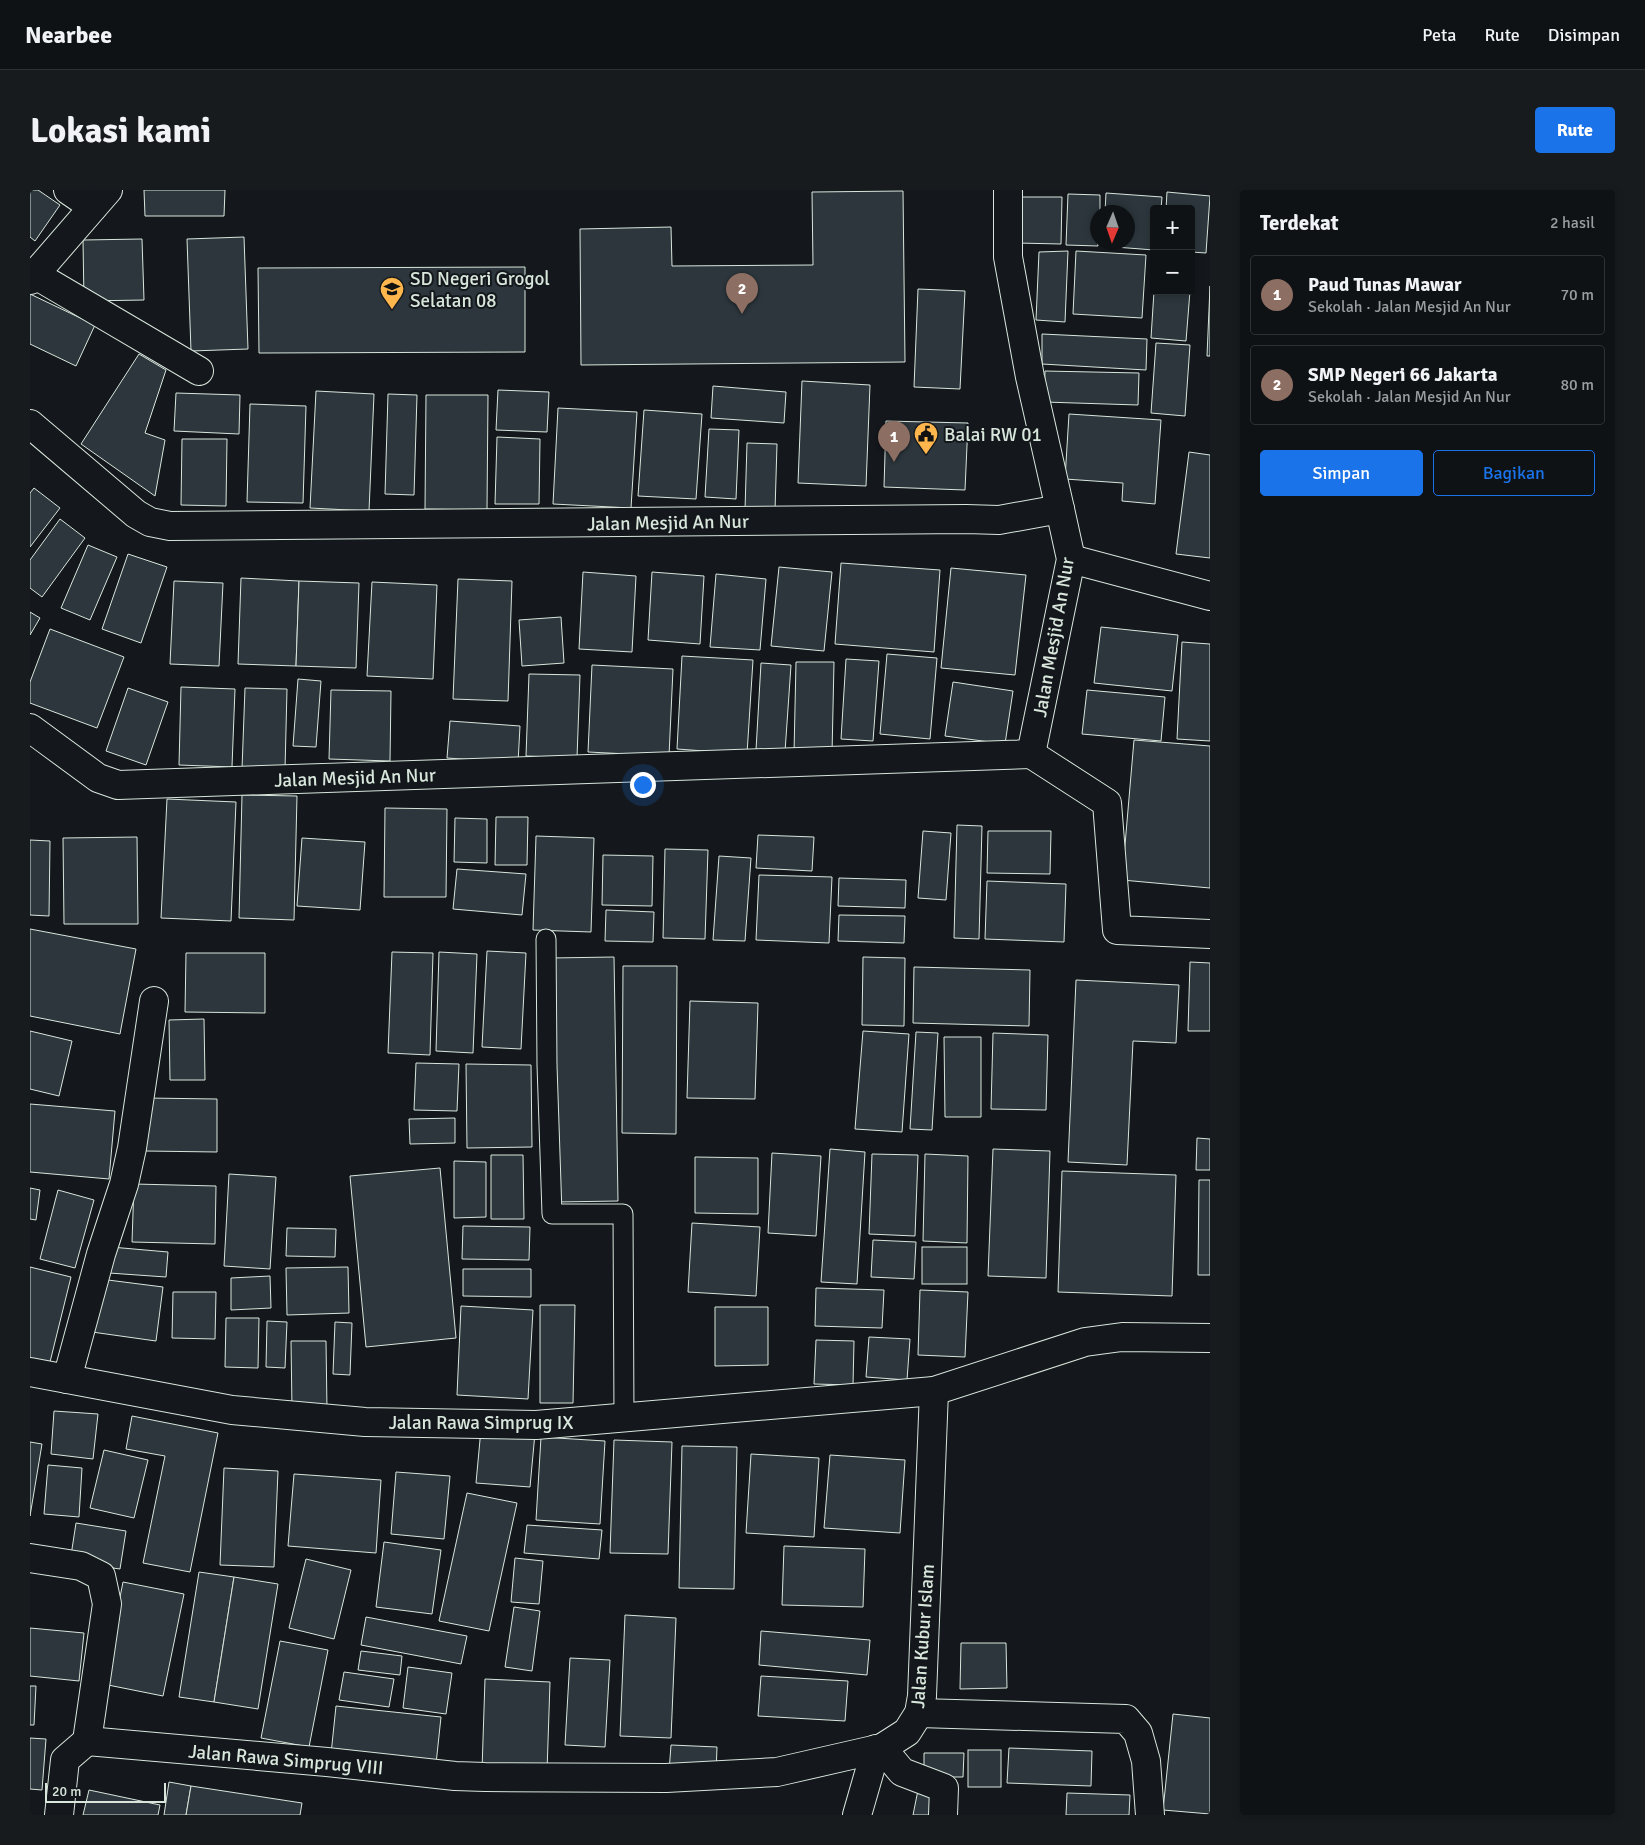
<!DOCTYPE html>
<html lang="id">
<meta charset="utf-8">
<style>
body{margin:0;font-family:Signika,sans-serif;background:#181b1e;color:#f1f3f6}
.controls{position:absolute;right:15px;top:15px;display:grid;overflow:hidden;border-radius:5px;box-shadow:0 2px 8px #0003}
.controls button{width:45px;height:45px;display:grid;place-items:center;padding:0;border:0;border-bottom:1px solid #2f3234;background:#0f1215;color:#f1f3f6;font:25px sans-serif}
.compass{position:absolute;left:1060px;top:15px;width:45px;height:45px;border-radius:50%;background:#0f1215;box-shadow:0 2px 8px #0003;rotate:182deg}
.scale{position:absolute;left:15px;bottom:12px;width:121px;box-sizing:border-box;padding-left:5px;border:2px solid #d8e6dc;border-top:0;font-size:14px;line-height:18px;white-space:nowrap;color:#d8e6dc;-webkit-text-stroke:4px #14181c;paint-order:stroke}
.you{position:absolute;left:612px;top:594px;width:18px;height:18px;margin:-12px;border:4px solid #fff;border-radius:50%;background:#1a73e8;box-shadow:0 0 0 8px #1a73e833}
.badge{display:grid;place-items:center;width:32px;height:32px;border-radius:50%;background:#1a73e8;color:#fff;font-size:16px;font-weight:700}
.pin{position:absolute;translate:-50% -41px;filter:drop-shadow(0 1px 2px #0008)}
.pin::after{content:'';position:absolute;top:26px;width:18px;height:15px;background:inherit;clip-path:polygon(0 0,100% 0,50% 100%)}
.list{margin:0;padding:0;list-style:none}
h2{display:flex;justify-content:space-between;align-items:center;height:65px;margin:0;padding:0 20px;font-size:21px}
h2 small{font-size:16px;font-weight:400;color:#9b9ea0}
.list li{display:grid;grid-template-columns:32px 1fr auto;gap:15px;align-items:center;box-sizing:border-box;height:80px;margin:0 10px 10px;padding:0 10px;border:1px solid #2f3234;border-radius:5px}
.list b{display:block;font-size:19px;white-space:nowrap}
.list p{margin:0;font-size:16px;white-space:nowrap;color:#9b9ea0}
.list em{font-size:16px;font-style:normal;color:#9b9ea0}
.actions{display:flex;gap:10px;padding:15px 20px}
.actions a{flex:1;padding:11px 0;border:1px solid #1a73e8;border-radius:5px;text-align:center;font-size:18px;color:#1a73e8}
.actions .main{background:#1a73e8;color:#fff}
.map{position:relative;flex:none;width:1180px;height:1625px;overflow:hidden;border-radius:5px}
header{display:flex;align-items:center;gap:30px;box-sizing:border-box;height:70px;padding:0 25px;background:#0f1215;border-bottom:1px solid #2f3234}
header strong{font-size:24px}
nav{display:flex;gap:28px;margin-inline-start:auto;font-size:18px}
.intro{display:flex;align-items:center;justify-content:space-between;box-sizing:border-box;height:120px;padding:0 30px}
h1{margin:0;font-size:35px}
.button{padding:12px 22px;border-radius:5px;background:#1a73e8;color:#fff;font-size:18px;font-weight:700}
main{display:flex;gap:30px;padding:0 30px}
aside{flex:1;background:#0f1215;border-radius:5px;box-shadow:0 2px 8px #0003}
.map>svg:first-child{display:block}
</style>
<header>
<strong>Nearbee</strong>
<nav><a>Peta</a><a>Rute</a><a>Disimpan</a></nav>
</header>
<div class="intro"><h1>Lokasi kami</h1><a class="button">Rute</a></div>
<main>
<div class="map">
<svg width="1180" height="1625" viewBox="0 0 1180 1625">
<rect width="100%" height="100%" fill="#14181c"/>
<!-- building -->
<g fill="#2c363c" stroke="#d8e6dc">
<polygon points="0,0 8,0 30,15 5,51 0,47"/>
<polygon points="114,0 195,0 194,26 115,26"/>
<polygon points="873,1 875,172 551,175 550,39 641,37 642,76 783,75 782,2"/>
<polygon points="1137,2 1180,6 1176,63 1161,62 1161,19 1136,19"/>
<polygon points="1076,3 1132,7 1131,19 1124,19 1124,60 1072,56 1072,52 1098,52 1098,22 1075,22"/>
<polygon points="1038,4 1070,5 1070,22 1068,22 1068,56 1036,55"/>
<polygon points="987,7 1032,7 1031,54 987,53"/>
<polygon points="214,47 218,159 161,161 157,49"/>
<polygon points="112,49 114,110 54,111 53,50"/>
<polygon points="1038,61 1035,132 1006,130 1009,62"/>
<polygon points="1046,61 1116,65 1112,128 1043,124"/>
<polygon points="495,77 495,162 229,163 228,78"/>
<polygon points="1180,96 1180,166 1177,166"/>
<polygon points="888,99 935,101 930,199 884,197"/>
<polygon points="1124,101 1160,101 1156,151 1121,148"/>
<polygon points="0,104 65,135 46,176 0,154"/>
<polygon points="1012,144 1117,149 1116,180 1012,174"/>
<polygon points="1126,153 1160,155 1155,226 1121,223"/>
<polygon points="109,164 136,180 115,243 135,250 125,306 51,254"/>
<polygon points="1015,181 1109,183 1108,215 1014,212"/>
<polygon points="772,191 840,195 836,296 768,293"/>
<polygon points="683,196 756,202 754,233 681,228"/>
<polygon points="468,200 519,202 517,242 466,240"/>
<polygon points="286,201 344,204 339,321 280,318"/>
<polygon points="146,203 210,205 209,244 144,241"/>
<polygon points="358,204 387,205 384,305 355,304"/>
<polygon points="396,205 458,205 457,320 395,319"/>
<polygon points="220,214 276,216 273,313 217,312"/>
<polygon points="528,218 607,222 601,318 523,314"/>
<polygon points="614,220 672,224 666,309 608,306"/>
<polygon points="1039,224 1131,230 1125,314 1092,311 1093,293 1035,289"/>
<polygon points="856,231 938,233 935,300 854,297"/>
<polygon points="679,239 709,240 706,309 675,307"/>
<polygon points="467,247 510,249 509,314 465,314"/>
<polygon points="152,249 197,249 196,316 151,315"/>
<polygon points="717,253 747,254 745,321 715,320"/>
<polygon points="1159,262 1180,265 1180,368 1146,364"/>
<polygon points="4,298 30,318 0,357 0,303"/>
<polygon points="30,329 55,348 12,407 0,398 0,370"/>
<polygon points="58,355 87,367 60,430 31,418"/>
<polygon points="98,364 137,377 111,453 72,439"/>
<polygon points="811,373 910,380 904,462 805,454"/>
<polygon points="749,377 802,382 794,461 741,456"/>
<polygon points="921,378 996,385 985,485 911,478"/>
<polygon points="553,382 606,386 602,462 549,459"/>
<polygon points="622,382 674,386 670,454 618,450"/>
<polygon points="686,384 736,389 730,460 680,457"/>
<polygon points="211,388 269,391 266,476 208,474"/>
<polygon points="428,389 482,391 478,511 423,509"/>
<polygon points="144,391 193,393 189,476 140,474"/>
<polygon points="269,391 329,393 326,478 266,476"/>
<polygon points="342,392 407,395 403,489 337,486"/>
<polygon points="0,422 10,428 0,445"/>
<polygon points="531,427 534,473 492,476 489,430"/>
<polygon points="1071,437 1148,445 1142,501 1064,493"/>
<polygon points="20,439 94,467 67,538 0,513 0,492"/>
<polygon points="1152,452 1180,454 1180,551 1147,549"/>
<polygon points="857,464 907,468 900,549 850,544"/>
<polygon points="652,466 723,470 717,564 647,559"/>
<polygon points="816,469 849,471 843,551 811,549"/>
<polygon points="766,472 804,472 802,564 764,563"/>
<polygon points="731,473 761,475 755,562 726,560"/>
<polygon points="562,475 643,479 639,566 558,562"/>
<polygon points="499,484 550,485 547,568 496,566"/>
<polygon points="268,489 291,491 286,557 263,556"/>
<polygon points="923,492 983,501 975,554 915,546"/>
<polygon points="151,497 205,499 202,577 149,575"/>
<polygon points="98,498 138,512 116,575 76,561"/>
<polygon points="215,498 257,499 255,580 212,579"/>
<polygon points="301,500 361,501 360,571 299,569"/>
<polygon points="1057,500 1135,507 1131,551 1052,544"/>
<polygon points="420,531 490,536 488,573 417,568"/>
<polygon points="1104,550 1180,556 1180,698 1092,690"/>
<polygon points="212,605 267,606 264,730 209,728"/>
<polygon points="137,609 206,612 201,731 131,728"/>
<polygon points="355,618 417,619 416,707 354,707"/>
<polygon points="466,627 498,627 497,675 465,675"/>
<polygon points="425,628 457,629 457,673 424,672"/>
<polygon points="927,635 952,636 949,749 924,748"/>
<polygon points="893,641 921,643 916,710 888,708"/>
<polygon points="958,641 1021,641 1020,684 957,683"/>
<polygon points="728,645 784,647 782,681 726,678"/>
<polygon points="506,646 564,648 561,742 503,740"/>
<polygon points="107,647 108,734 34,734 33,648"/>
<polygon points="272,648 335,652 330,720 267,716"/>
<polygon points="0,650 20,651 19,726 0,725"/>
<polygon points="635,659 678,660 675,749 633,748"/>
<polygon points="573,665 623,666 622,716 572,715"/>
<polygon points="689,666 721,668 715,751 683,750"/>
<polygon points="427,679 496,684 492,725 423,719"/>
<polygon points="729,685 802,687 799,753 726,750"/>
<polygon points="809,688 876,690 875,718 808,716"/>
<polygon points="957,691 1036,694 1034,752 955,749"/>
<polygon points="576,720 624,722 623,752 575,751"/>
<polygon points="809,725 875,726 874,753 808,751"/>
<polygon points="0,739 106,759 90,844 0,826"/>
<polygon points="457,761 496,763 491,859 452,857"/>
<polygon points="362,762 403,763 400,865 358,863"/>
<polygon points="409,762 447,764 443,863 406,861"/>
<polygon points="156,763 235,763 235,823 155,822"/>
<polygon points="584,767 588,1011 527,1012 521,768"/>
<polygon points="833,767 875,768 874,836 832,835"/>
<polygon points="1160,772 1180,773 1180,841 1158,841"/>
<polygon points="593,776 647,776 646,944 592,943"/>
<polygon points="884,777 1000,780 999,836 883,833"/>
<polygon points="1046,790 1149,795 1146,853 1103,851 1097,975 1038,972"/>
<polygon points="660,811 728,813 725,909 657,908"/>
<polygon points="174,829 175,890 140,890 139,830"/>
<polygon points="0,841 42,851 29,906 0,899"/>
<polygon points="833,841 879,844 872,942 825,939"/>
<polygon points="886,842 908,843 902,940 880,939"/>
<polygon points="963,843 1018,845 1016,920 961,919"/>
<polygon points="914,847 951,847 951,927 915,927"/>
<polygon points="386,873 429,874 427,921 384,920"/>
<polygon points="436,874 501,875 502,957 437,958"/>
<polygon points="116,908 187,909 187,962 115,961"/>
<polygon points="0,914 85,921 79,989 0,982"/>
<polygon points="425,928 425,953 380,954 379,929"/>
<polygon points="1167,948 1180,949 1180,980 1166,980"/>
<polygon points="800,959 835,962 827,1094 791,1092"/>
<polygon points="963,959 1020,961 1016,1088 958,1086"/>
<polygon points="742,963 791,966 786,1046 738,1043"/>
<polygon points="842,964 888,965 885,1046 839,1044"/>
<polygon points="895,964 938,966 937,1053 893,1051"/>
<polygon points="461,965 493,965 494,1029 461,1029"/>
<polygon points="665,967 728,968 728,1024 665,1023"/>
<polygon points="424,971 456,972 456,1027 424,1028"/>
<polygon points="410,978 426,1148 336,1157 320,986"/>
<polygon points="1032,981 1146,985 1142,1106 1028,1102"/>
<polygon points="199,984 246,987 240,1079 194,1076"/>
<polygon points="1169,990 1180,990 1180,1085 1168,1085"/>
<polygon points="104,994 186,996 185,1054 102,1052"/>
<polygon points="0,998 10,1000 6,1030 0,1029"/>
<polygon points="28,1000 64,1010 45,1078 10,1069"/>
<polygon points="662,1033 730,1037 726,1106 658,1102"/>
<polygon points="433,1036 500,1037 499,1070 432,1069"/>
<polygon points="257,1038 306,1039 305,1067 256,1066"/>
<polygon points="843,1050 886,1052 884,1089 841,1087"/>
<polygon points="81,1057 138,1062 136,1087 79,1083"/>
<rect x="892" y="1057" width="45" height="37"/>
<polygon points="0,1077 41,1087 20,1172 0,1168"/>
<polygon points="318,1077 319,1123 257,1125 256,1078"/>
<polygon points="433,1079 501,1079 501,1107 433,1106"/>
<polygon points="240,1086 241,1118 201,1120 201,1088"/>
<polygon points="70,1089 133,1097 126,1151 62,1142"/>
<polygon points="786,1098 854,1100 852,1138 785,1136"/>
<polygon points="890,1100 938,1102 935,1167 888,1165"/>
<polygon points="143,1102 186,1102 185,1149 142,1148"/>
<polygon points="510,1115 545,1115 543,1213 510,1213"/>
<polygon points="431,1116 503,1120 498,1209 427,1205"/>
<polygon points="685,1117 738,1117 738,1175 685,1176"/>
<polygon points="196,1128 229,1128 228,1178 195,1177"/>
<polygon points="237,1131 257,1132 255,1178 236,1177"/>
<polygon points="305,1132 322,1133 320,1185 303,1184"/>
<polygon points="839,1147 880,1149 877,1190 836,1187"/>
<polygon points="786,1150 824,1151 823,1195 784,1194"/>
<polygon points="261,1151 296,1151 297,1220 262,1220"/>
<polygon points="24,1221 68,1224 63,1269 21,1264"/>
<polygon points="102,1226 188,1243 160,1382 113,1373 135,1266 96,1259"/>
<polygon points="451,1239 505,1243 500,1297 446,1293"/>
<polygon points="511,1247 575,1251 570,1334 506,1330"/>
<polygon points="584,1250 642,1252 638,1364 580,1363"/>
<polygon points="0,1252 12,1254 0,1326"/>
<polygon points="652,1256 707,1257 704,1399 649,1398"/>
<polygon points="74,1260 118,1270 104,1328 60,1318"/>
<polygon points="721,1264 789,1268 784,1347 716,1343"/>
<polygon points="800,1265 875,1270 870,1343 794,1338"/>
<polygon points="18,1275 52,1278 49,1327 14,1324"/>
<polygon points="194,1278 248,1281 244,1377 190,1375"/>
<polygon points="366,1282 420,1286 414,1349 361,1344"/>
<polygon points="264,1284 351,1290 346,1363 258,1356"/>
<polygon points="437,1303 487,1313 459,1441 409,1431"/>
<polygon points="46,1333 96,1341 90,1379 40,1372"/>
<polygon points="497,1335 572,1340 569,1369 494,1363"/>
<polygon points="354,1352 411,1360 402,1424 346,1417"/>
<polygon points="754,1356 835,1359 833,1417 752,1415"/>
<polygon points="485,1368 513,1371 509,1414 481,1412"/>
<polygon points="276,1369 321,1380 304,1449 259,1438"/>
<polygon points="169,1382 204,1387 184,1512 149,1507"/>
<polygon points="204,1387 248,1394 228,1519 184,1512"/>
<polygon points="93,1392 154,1404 133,1506 73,1494"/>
<polygon points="484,1417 510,1421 502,1481 475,1477"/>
<polygon points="595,1425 646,1428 641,1548 590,1546"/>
<polygon points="336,1427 437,1446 431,1474 331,1455"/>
<polygon points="0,1438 54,1443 49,1491 0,1486"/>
<polygon points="731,1441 840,1450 837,1485 729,1475"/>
<polygon points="250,1451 298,1460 279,1557 231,1548"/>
<polygon points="931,1453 976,1453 977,1498 930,1499"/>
<polygon points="331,1461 372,1466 370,1485 328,1480"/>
<polygon points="540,1468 580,1470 575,1557 535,1555"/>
<polygon points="378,1477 422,1483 416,1524 373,1518"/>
<polygon points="314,1482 364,1489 359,1517 309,1510"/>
<polygon points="731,1486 818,1491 815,1531 728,1526"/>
<polygon points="455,1489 520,1492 517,1582 452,1580"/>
<polygon points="0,1496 6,1496 4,1535 0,1535"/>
<polygon points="306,1516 411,1527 406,1574 301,1564"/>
<polygon points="1143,1524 1180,1528 1180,1624 1133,1620"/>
<polygon points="0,1548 16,1549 12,1600 0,1599"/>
<polygon points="641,1555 687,1557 686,1584 639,1582"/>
<polygon points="979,1558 1062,1561 1061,1596 977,1593"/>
<rect x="938" y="1560" width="33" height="37"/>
<polygon points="894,1563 934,1563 933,1587 894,1587"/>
<polygon points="139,1592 161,1596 156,1625 134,1625"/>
<polygon points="161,1596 272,1613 270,1625 156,1625"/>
<polygon points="59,1600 130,1615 128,1625 53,1625"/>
<polygon points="888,1600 912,1604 908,1625 883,1625"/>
<polygon points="1037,1603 1100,1605 1099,1625 1036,1625"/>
</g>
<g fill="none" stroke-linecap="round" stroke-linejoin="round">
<defs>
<polyline id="lane" points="516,749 517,875 522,1024 593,1024 594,1227"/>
<g id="street">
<polyline points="38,0 63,17"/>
<polyline points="978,0 978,67 1000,187 1030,319"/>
<polyline points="4,84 169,181"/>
<polyline points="0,90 78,0"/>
<polyline points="0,234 106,324 120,332 140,336 936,329 969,330 1030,319 1041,369 1001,564 88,595 68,588 0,538"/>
<polyline points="1041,369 1180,406"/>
<polyline points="1001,564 1077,613 1087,740 1180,744"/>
<polyline points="0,1182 202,1220 335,1232 506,1235 904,1201 1055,1152 1092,1147 1180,1148"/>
<polyline points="37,1189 71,1064 94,994 102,958 124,811"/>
<polyline points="0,1368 51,1376 71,1386 77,1414 57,1551"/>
<polyline points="889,1523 1096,1529 1108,1543 1116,1571 1120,1625"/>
<polyline points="57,1551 297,1572 425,1586 455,1587 636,1588 747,1582 852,1558 877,1542 889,1523 892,1506 904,1201"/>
<polyline points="852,1558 872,1582 914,1598 913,1625"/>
<polyline points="29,1625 35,1570 57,1551"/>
<polyline points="827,1625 846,1559"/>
</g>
</defs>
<!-- lane casing -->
<use href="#lane" stroke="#d8e6dc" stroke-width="21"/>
<!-- street casing -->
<use href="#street" stroke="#d8e6dc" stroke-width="30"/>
<!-- lane -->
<use href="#lane" stroke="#14181c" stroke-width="19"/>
<!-- street -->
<use href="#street" stroke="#14181c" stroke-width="28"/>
</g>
<!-- icons -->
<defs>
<symbol id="school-pin" viewBox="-11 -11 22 30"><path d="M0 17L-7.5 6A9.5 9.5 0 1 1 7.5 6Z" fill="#ffb74d" stroke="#14181c"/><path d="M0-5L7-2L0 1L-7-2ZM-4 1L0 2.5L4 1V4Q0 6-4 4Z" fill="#111"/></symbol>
<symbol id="civic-pin" viewBox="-11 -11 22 30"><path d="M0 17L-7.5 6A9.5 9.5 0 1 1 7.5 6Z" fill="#ffb74d" stroke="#14181c"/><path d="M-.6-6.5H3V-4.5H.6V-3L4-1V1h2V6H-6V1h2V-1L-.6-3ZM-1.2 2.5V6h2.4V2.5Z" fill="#111"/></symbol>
</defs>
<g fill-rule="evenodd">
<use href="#school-pin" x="348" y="85" width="28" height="38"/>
<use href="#civic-pin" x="882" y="230" width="28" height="38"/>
</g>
<g text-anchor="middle" stroke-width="4" stroke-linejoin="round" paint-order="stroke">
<!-- poi labels -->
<g font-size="19" fill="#d8e6dc" stroke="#14181c" text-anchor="start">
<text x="380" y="95">SD Negeri Grogol<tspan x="380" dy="22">Selatan 08</tspan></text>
<text x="914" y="251">Balai RW 01</text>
</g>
<!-- street labels -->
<g font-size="19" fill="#d8e6dc" stroke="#14181c">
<text transform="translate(638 332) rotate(-1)" y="7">Jalan Mesjid An Nur</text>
<text transform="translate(1023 447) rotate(-80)" y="7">Jalan Mesjid An Nur</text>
<text transform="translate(325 587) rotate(-2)" y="7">Jalan Mesjid An Nur</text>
<text x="451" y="1239">Jalan Rawa Simprug IX</text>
<text transform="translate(892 1446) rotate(-86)" y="7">Jalan Kubur Islam</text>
<text transform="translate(256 1569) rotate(5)" y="7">Jalan Rawa Simprug VIII</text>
</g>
</g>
</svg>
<div class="controls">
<button>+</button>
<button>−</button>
</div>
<svg class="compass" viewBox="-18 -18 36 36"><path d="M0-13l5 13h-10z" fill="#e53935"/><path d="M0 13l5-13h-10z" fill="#9b9ea0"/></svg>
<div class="scale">20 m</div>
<div class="you"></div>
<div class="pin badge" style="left:864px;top:272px;background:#8d6e63">1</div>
<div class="pin badge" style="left:712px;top:124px;background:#8d6e63">2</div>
</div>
<aside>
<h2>Terdekat<small>2 hasil</small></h2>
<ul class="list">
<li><span class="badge" style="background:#8d6e63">1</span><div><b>Paud Tunas Mawar</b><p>Sekolah · Jalan Mesjid An Nur</p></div><em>70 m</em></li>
<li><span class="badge" style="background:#8d6e63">2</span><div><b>SMP Negeri 66 Jakarta</b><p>Sekolah · Jalan Mesjid An Nur</p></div><em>80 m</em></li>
</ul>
<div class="actions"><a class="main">Simpan</a><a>Bagikan</a></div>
</aside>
</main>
